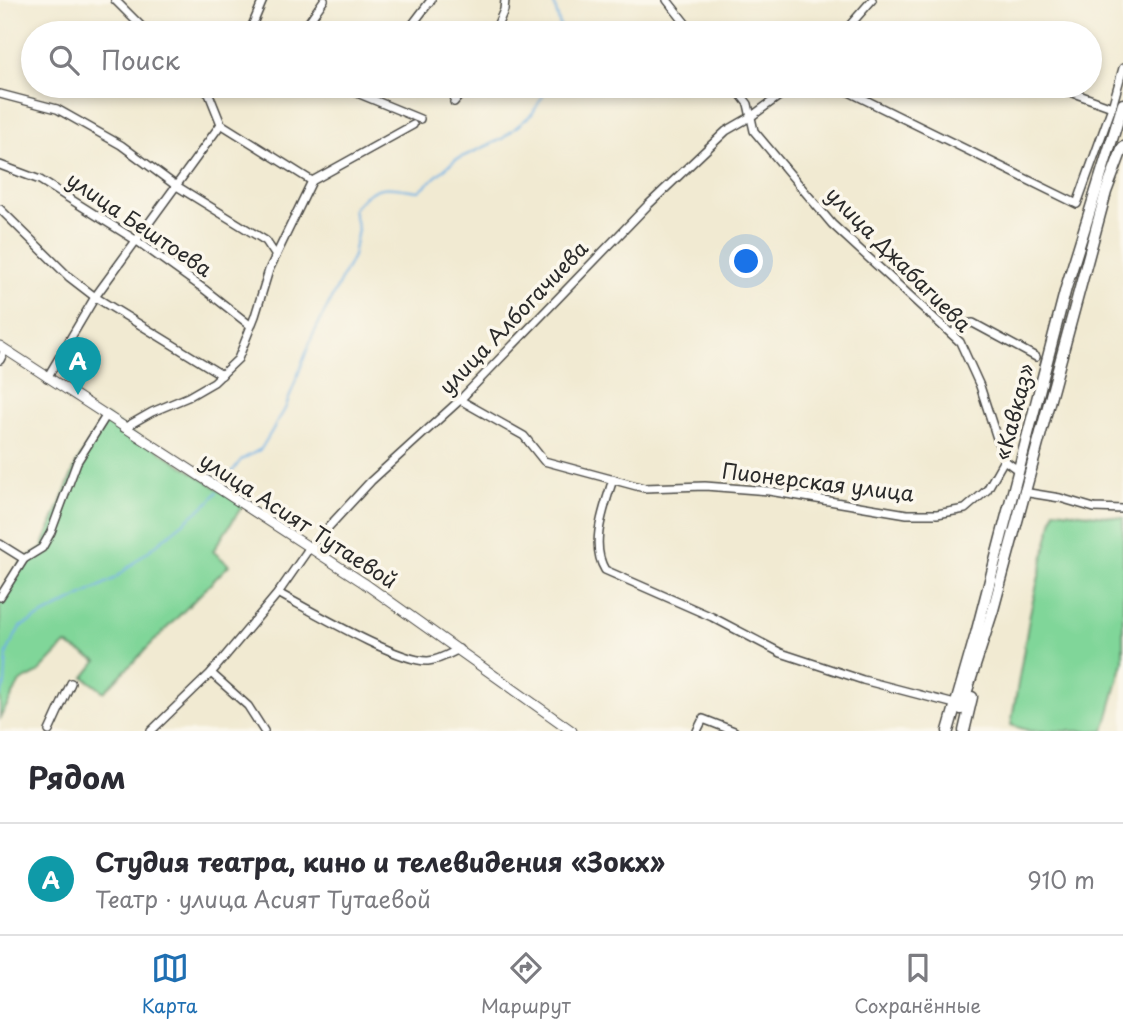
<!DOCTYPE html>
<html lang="ru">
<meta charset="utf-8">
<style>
body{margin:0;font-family:"Playpen Sans",sans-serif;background:#f7f7f7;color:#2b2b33}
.you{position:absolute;left:747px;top:262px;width:24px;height:24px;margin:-18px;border:5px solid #fff;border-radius:50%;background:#1a73e8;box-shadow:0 0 0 10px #1a73e833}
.badge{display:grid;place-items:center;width:46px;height:46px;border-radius:50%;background:#1f6fb2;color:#fff;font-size:23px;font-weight:700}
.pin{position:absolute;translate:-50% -58px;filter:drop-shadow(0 2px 4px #0008)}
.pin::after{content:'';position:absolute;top:37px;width:24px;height:21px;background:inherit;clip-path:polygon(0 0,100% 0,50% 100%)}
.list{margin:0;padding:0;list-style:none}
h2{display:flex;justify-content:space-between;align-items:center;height:91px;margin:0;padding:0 28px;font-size:30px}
h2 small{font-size:23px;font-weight:400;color:#7c7c81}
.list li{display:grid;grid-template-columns:46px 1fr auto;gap:21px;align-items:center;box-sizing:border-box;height:112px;padding:0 28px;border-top:2px solid #e1e1e2}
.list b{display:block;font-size:26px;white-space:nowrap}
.list p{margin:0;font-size:23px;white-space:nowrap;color:#7c7c81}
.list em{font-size:23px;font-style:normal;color:#7c7c81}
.icon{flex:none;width:38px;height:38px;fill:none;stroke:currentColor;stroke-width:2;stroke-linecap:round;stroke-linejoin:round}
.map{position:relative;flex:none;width:1123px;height:731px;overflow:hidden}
.search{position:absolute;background:#fff;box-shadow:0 4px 10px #0003;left:21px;right:21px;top:21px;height:77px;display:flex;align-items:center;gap:18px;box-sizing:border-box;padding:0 24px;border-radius:38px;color:#7c7c81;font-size:26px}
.sheet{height:203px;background:#fff}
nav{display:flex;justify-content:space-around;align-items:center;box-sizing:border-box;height:98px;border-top:2px solid #e1e1e2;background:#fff;font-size:19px;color:#7c7c81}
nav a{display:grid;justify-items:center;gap:4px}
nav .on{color:#1f6fb2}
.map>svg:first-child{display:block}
</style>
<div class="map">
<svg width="1123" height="731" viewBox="0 0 1123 731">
<rect width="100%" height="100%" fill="#fbf7ec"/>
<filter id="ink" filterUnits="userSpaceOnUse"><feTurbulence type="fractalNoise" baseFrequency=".0143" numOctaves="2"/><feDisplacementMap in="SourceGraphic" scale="14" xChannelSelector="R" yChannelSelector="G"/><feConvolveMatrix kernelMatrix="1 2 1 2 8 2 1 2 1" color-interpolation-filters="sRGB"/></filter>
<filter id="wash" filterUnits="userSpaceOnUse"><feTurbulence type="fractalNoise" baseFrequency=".00686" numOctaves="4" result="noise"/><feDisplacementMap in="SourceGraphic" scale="28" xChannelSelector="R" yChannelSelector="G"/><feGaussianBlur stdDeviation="1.57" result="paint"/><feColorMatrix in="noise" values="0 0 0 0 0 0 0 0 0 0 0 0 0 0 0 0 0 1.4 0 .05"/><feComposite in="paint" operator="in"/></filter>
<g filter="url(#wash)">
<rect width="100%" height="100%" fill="#f1ead2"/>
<!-- green -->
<g fill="#80d699" stroke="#568062" stroke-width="2">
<polygon points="106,416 243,505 213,551 229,565 104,692 84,677 97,661 66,644 38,673 20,682 0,718 0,597 24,559 42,548 77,462"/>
<polygon points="1055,510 1123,518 1123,662 1104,731 1030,731 1011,725 1030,613"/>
</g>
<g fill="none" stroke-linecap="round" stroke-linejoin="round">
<!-- stream -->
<g stroke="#70b0e4" stroke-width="2">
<polyline points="553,0 562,33"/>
<path d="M222,485L241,460L261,449L285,409L312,337L353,256L358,229L353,209C375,181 386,187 419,191L455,160L502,139L532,114L549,86"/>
<polyline points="0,696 5,684 7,652 20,627 114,579 210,501 217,492"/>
</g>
</g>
</g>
<g filter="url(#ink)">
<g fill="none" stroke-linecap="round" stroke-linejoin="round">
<defs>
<g id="minor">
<polyline points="115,0 148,33"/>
<polyline points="667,0 693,33"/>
<polyline points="249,33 263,0"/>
<polyline points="301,33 324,0"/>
<polyline points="406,33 431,0"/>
<polyline points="494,33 504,10 505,0"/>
<polyline points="843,33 872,0"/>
<polyline points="200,86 209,94 221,124 312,181"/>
<polyline points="340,86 420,119"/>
<polyline points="734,86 748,104 754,131 832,224 960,342 980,386 1004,460 1019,471"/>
<polyline points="837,86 1077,204 1112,107 1123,68"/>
<polyline points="1054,86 1112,107"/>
<polyline points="0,94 57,109 121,145 175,185 266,241 276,256"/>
<polyline points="454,102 467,86"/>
<polyline points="0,165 40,180 137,241 204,289 251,326"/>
<polyline points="0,209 69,277 95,297 222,375"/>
<polyline points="952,334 962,324 973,323 1036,357"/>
<polyline points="0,360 5,350"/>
<polyline points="47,378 95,297 221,124"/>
<polyline points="460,400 524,436 544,461 644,488 705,486 769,491 907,514 937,514 965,509 987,490 1004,460"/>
<polyline points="124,428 152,412 188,397 214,382 238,359 255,316 269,270 312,181 413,125"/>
<path d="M613,479C605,506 589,544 605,570L712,617L781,653L863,680L951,703"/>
<polyline points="1023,492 1060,498 1094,508 1123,509"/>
<polyline points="0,544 24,559"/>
<path d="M278,593C310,610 397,662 428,661C440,660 449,654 459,649"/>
<polyline points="0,597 24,559 42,548 51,532 77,462 106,416"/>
<polyline points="211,673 248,706 264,731"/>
<polyline points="49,731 71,683"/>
<polyline points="151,731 211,673 278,593 310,547 371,481 460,400 648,205 726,131 752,116 793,86"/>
<polyline points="697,731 703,719 734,731"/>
</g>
<polyline id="major" points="0,346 364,583 572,731"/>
<g id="highway">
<polyline points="961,709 993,610 1106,192 1123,147"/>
<polyline points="948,731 976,634 1066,288 1123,104"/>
<polyline points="964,731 972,697"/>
</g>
</defs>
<!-- minor casing -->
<use href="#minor" stroke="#494844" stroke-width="10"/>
<!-- major casing -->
<use href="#major" stroke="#494844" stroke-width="11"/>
<!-- highway casing -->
<use href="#highway" stroke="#494844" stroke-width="13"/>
<!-- minor -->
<use href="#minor" stroke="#fff" stroke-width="7"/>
<!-- major -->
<use href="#major" stroke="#fff" stroke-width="9"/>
<!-- highway -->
<use href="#highway" stroke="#fff" stroke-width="10"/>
</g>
</g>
<g text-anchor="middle" stroke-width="7" stroke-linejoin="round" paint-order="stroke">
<!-- street labels -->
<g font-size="21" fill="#2b2b2b" stroke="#fbf7ec">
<text transform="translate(139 225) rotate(34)" y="7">улица Бештоева</text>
<text transform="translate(898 260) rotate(45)" y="7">улица Джабагиева</text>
<text transform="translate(514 318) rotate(-46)" y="7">улица Албогачиева</text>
<text transform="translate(1015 412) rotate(-75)" y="7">«Кавказ»</text>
<text transform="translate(818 483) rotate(7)" y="7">Пионерская улица</text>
<text transform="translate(298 521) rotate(33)" y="7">улица Асият Тутаевой</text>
</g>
</g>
</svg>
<div class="you"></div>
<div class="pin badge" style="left:78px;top:395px;background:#0f9aa8">A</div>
<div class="search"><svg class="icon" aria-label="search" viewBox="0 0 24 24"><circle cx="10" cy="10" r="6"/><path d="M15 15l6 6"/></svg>Поиск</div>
</div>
<section class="sheet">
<h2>Рядом<small></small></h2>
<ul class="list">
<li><span class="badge" style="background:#0f9aa8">A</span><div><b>Студия театра, кино и телевидения «Зокх»</b><p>Театр · улица Асият Тутаевой</p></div><em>910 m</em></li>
</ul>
</section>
<nav>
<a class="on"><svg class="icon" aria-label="map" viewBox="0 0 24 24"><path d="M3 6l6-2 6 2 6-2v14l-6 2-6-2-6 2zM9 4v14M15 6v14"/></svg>Карта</a>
<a><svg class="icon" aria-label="directions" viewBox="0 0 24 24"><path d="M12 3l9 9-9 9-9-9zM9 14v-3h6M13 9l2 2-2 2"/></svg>Маршрут</a>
<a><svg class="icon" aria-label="saved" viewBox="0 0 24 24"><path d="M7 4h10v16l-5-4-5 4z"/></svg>Сохранённые</a>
</nav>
